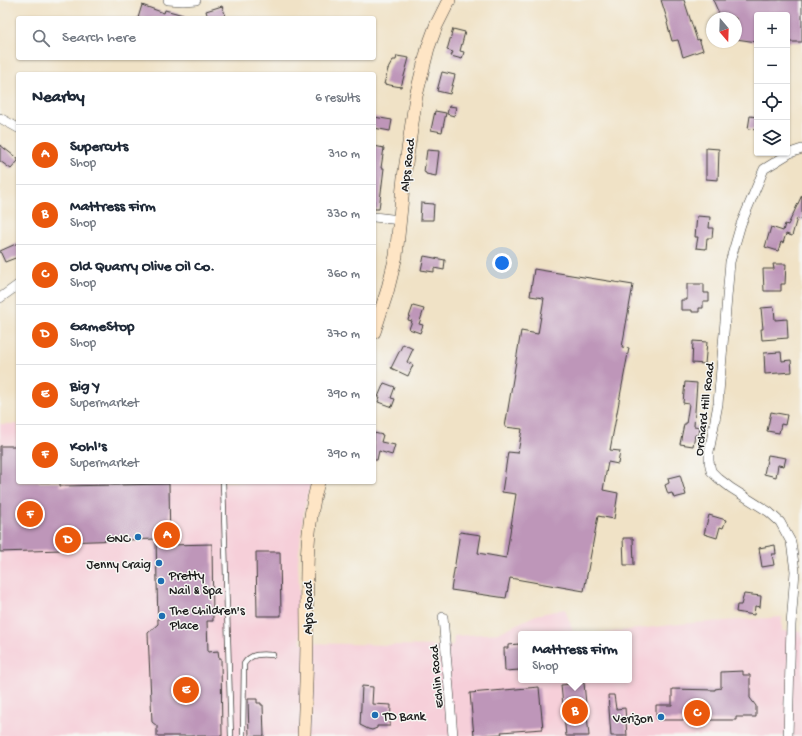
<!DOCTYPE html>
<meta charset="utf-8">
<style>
body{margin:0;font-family:"Gochi Hand",sans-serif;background:#f6f6f7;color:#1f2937}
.controls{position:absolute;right:12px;top:12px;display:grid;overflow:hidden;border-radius:4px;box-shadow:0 1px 3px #0004}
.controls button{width:36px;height:36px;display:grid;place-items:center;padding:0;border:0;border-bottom:1px solid #e0e1e3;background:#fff;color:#1f2937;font:20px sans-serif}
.compass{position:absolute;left:706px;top:12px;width:36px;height:36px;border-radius:50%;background:#fff;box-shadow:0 1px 3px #0004;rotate:161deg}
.you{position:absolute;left:502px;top:263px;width:14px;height:14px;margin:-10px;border:3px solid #fff;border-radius:50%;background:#1a73e8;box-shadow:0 0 0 6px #1a73e833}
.badge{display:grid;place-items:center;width:26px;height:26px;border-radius:50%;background:#ea580c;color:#fff;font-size:13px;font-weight:700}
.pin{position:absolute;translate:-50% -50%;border:2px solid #fff;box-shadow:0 1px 4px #0006}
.popup{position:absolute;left:518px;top:631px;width:114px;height:52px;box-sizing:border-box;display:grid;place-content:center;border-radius:4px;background:#fff;filter:drop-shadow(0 1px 3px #0005);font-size:13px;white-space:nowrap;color:#747a83}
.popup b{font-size:15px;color:#1f2937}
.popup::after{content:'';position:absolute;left:50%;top:100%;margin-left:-8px;border:8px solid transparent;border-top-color:#fff}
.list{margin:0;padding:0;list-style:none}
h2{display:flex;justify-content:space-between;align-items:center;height:52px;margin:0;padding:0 16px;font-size:17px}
h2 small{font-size:13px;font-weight:400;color:#747a83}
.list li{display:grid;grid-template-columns:26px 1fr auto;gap:12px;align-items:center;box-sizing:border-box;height:60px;padding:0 16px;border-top:1px solid #e0e1e3}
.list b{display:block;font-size:15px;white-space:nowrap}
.list p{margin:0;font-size:13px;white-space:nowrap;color:#747a83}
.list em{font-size:13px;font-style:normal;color:#747a83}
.icon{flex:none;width:22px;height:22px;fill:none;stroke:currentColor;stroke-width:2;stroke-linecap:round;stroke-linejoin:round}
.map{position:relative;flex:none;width:802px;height:736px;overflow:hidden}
.search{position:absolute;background:#fff;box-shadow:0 1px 3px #0004;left:16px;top:16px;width:360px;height:44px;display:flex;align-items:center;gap:10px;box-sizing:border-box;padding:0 14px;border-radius:4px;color:#747a83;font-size:15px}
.panel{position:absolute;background:#fff;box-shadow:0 1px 3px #0004;left:16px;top:72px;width:360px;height:412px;border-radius:4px}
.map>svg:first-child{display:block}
</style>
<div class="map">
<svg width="802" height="736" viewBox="0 0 802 736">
<rect width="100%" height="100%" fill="#f6f6f2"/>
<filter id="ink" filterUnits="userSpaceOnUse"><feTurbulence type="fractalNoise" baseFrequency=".025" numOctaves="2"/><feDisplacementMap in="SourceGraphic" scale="8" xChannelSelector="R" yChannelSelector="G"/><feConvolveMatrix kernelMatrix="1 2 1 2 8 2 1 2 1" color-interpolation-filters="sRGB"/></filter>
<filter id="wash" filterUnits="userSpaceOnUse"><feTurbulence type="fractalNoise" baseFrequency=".012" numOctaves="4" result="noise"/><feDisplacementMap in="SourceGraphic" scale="16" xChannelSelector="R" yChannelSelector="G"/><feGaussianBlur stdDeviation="0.9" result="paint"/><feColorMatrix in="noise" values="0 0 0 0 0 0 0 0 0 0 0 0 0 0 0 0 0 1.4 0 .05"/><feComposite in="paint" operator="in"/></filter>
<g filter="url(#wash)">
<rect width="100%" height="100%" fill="#f0e2c6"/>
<!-- built -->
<polygon fill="#f6cfd9" points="0,424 18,424 18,482 311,482 304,510 298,561 301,643 436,646 453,645 454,636 498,633 536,615 565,609 574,634 521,634 521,680 629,680 629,634 595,634 680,624 782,617 782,631 802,631 802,736 0,736"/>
<g id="blocks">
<!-- building -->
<g fill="#be96b9">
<polygon points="661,0 684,0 697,40 699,39 703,50 683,57 678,40 672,41 667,23 668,22"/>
<polygon points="713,0 802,0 802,42 787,42 787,15 757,15 757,42 736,39 736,18 721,18"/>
<polygon points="142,5 164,13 165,10 187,16 186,18 138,18"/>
<polygon points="222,6 225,14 224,15 225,18 208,18 206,11"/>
<polygon points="453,29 465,32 460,51 464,52 462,59 451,56 453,52 447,50"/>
<polygon points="397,56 409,58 401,87 384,84 388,69 393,60 396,60"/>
<polygon points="442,72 455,75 450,94 437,91"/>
<polygon points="449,106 456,107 454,116 447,114"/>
<polygon points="435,111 446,113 442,132 431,130"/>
<polygon points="750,116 757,117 757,130 748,129"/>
<polygon points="374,117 392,120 390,131 374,128"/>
<polygon points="0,145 18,159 18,161 11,169 0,161"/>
<polygon points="374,146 384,148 381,168 384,168 379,209 374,209"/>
<polygon points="706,148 719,149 718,180 706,179"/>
<polygon points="427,150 439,151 436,176 426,174 426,173 424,172"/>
<polygon points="802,195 802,221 797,218 792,236 786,234 783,243 781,242 778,251 765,247 771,227 783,231 785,224 788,225"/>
<polygon points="421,203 434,204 433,220 420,220"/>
<polygon points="697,216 710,217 709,228 713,228 712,238 707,238 706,249 696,248 698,237 695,237"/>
<polygon points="18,243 18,257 5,262 0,251"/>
<polygon points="424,256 445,260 444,270 434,268 434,272 421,270"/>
<polygon points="773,264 786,264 785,284 781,284 781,291 764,291 763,269 774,269"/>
<polygon points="534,269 633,285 622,347 629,348 610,450 620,451 618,464 608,462 603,490 618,493 614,519 598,516 584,591 510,578 506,598 451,590 460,532 481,535 478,553 506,558 516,494 502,492 508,452 518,453 522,429 505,427 521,331 538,334 544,298 530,296"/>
<polygon points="687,284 704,284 704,293 709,293 709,301 703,301 703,308 699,308 699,312 692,312 692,310 681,310 681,300 687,300"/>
<polygon points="413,306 424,309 419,324 423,325 420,333 409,329 412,321 408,320"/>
<polygon points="774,307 775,320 787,319 788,338 762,340 761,329 763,329 761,308"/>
<polygon points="693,341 707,342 705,364 692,363"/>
<polygon points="403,344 413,349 407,362 413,365 408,376 391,368"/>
<polygon points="781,352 782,361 791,360 792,372 765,374 764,353"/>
<polygon points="685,382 697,383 694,426 700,427 699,435 695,435 693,446 680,444 684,424 686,424 689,404 683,403"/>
<polygon points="384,383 395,387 391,398 395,399 392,407 378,402 380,397 378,397"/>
<polygon points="771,412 787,415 785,425 781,424 779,433 767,431"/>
<polygon points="374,433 383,435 381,442 395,445 392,455 379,451 377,460 374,460"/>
<polygon points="0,446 17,446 18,482 60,482 60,486 169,484 170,545 212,544 213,621 207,621 208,652 218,651 219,658 221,658 222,736 157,736 157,726 152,722 148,633 158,624 156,539 61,542 61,550 0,552"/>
<polygon points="768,455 786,458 784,466 778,465 776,477 764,474"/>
<polygon points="680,475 686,495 674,498 672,493 668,494 665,485 669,483 668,478"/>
<polygon points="709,515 726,520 723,528 720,527 717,538 704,534"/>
<polygon points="623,538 633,538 634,565 624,565"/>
<polygon points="775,545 776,554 772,554 774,565 762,567 759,548"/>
<polygon points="256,552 280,552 281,616 257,616"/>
<polygon points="744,594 761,596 760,607 755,606 754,615 736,612 737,605 741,605"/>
<polygon points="519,644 521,668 519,668 520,670 505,671 504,648 508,648 508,645"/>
<polygon points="743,671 743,675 750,675 750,698 756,706 756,717 736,717 736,720 656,720 656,705 672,705 672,689 715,690 715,689 721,688 721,672"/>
<polygon points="584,683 589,736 566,736 561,685"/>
<polygon points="362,686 373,687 372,704 391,705 390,726 377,726 377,728 372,730 368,729 360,725"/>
<polygon points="539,687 543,729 501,732 502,734 474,736 470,693"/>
<polygon points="608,695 614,695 616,709 625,708 627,736 611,736"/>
<polygon points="248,699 257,699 257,703 261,703 261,705 263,705 264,736 249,736"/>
</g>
</g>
</g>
<g filter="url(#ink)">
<use href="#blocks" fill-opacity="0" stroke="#3c3a36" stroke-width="1"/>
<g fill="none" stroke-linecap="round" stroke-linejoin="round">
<defs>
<g id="lane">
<polyline points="223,482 231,736"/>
<path d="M243,736L244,664C251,653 261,654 273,655"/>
</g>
<g id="street">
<polyline points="168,0 183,1 196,0"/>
<polyline points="0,118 18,128"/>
<polyline points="374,217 400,220"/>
<polyline points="0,298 18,285"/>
<polyline points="443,617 453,736"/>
<polyline points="788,736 791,625 795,571 791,542 780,522 769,512 731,488 718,478 711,471 709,461 709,452 718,404 730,262 741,224 764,169 790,153 802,149"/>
</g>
<g id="secondary">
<polyline points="374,332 387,292 396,256 404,177 416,96 428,48 436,26 449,0"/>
<path d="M304,736C305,703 307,669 307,636C307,584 304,533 318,482"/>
</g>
</defs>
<!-- lane casing -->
<use href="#lane" stroke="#3c3a36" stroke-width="6"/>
<!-- street casing -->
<use href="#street" stroke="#3c3a36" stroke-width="10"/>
<!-- secondary casing -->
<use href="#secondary" stroke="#3c3a36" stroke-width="14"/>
<!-- lane -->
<use href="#lane" stroke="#fff" stroke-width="4.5"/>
<!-- street -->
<use href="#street" stroke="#fff" stroke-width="9"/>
<!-- secondary -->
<use href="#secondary" stroke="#fee5c5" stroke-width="13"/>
</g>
</g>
<!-- markers -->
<g fill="#1f6fb2" stroke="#f6f6f2" stroke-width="1.5">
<circle cx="138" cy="537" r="4"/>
<circle cx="159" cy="563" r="4"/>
<circle cx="161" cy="581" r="4"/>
<circle cx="162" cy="616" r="4"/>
<circle cx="375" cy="715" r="4"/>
<circle cx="661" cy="717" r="4"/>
</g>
<g text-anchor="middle" stroke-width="3" stroke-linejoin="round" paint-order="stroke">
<!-- street labels -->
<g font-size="13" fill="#1c1c1c" stroke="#f6f6f2">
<text transform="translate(406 165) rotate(-83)" y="5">Alps Road</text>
<text transform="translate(703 409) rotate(-83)" y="5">Orchard Hill Road</text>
<text transform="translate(307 608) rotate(-90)" y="5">Alps Road</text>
<text transform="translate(435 677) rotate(-95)" y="5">Echlin Road</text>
</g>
<!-- poi labels -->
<g font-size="13" fill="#1c1c1c" stroke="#f6f6f2" text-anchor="end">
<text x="130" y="542">GNC</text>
<text x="151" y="568">Jenny Craig</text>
<text x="169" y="579" text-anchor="start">Pretty<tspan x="169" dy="15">Nail &amp; Spa</tspan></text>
<text x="170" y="614" text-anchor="start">The Children's<tspan x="170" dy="15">Place</tspan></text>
<text x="383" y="720" text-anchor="start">TD Bank</text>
<text x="653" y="722">Verizon</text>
</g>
</g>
</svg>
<div class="controls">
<button>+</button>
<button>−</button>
<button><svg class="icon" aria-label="locate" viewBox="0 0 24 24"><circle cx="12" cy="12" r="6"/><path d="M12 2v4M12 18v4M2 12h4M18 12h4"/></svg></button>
<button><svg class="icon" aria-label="layers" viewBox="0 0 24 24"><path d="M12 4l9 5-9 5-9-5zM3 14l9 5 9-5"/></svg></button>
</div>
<svg class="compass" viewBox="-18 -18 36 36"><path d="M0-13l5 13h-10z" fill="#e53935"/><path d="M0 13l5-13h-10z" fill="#747a83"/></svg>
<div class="you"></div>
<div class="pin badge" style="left:167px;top:535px">A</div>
<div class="pin badge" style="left:575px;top:711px">B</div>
<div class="popup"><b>Mattress Firm</b>Shop</div>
<div class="pin badge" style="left:697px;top:713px">C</div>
<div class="pin badge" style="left:68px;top:540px">D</div>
<div class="pin badge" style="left:186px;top:690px">E</div>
<div class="pin badge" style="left:30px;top:514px">F</div>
<div class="search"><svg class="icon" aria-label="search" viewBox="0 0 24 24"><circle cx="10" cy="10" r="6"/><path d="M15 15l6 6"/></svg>Search here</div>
<section class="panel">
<h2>Nearby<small>6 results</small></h2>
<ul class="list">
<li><span class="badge">A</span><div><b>Supercuts</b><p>Shop</p></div><em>310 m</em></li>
<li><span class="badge">B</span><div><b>Mattress Firm</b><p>Shop</p></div><em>330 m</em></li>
<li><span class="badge">C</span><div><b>Old Quarry Olive Oil Co.</b><p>Shop</p></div><em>360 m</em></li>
<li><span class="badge">D</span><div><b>GameStop</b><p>Shop</p></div><em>370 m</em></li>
<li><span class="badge">E</span><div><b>Big Y</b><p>Supermarket</p></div><em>390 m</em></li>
<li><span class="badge">F</span><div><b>Kohl's</b><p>Supermarket</p></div><em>390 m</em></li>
</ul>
</section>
</div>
